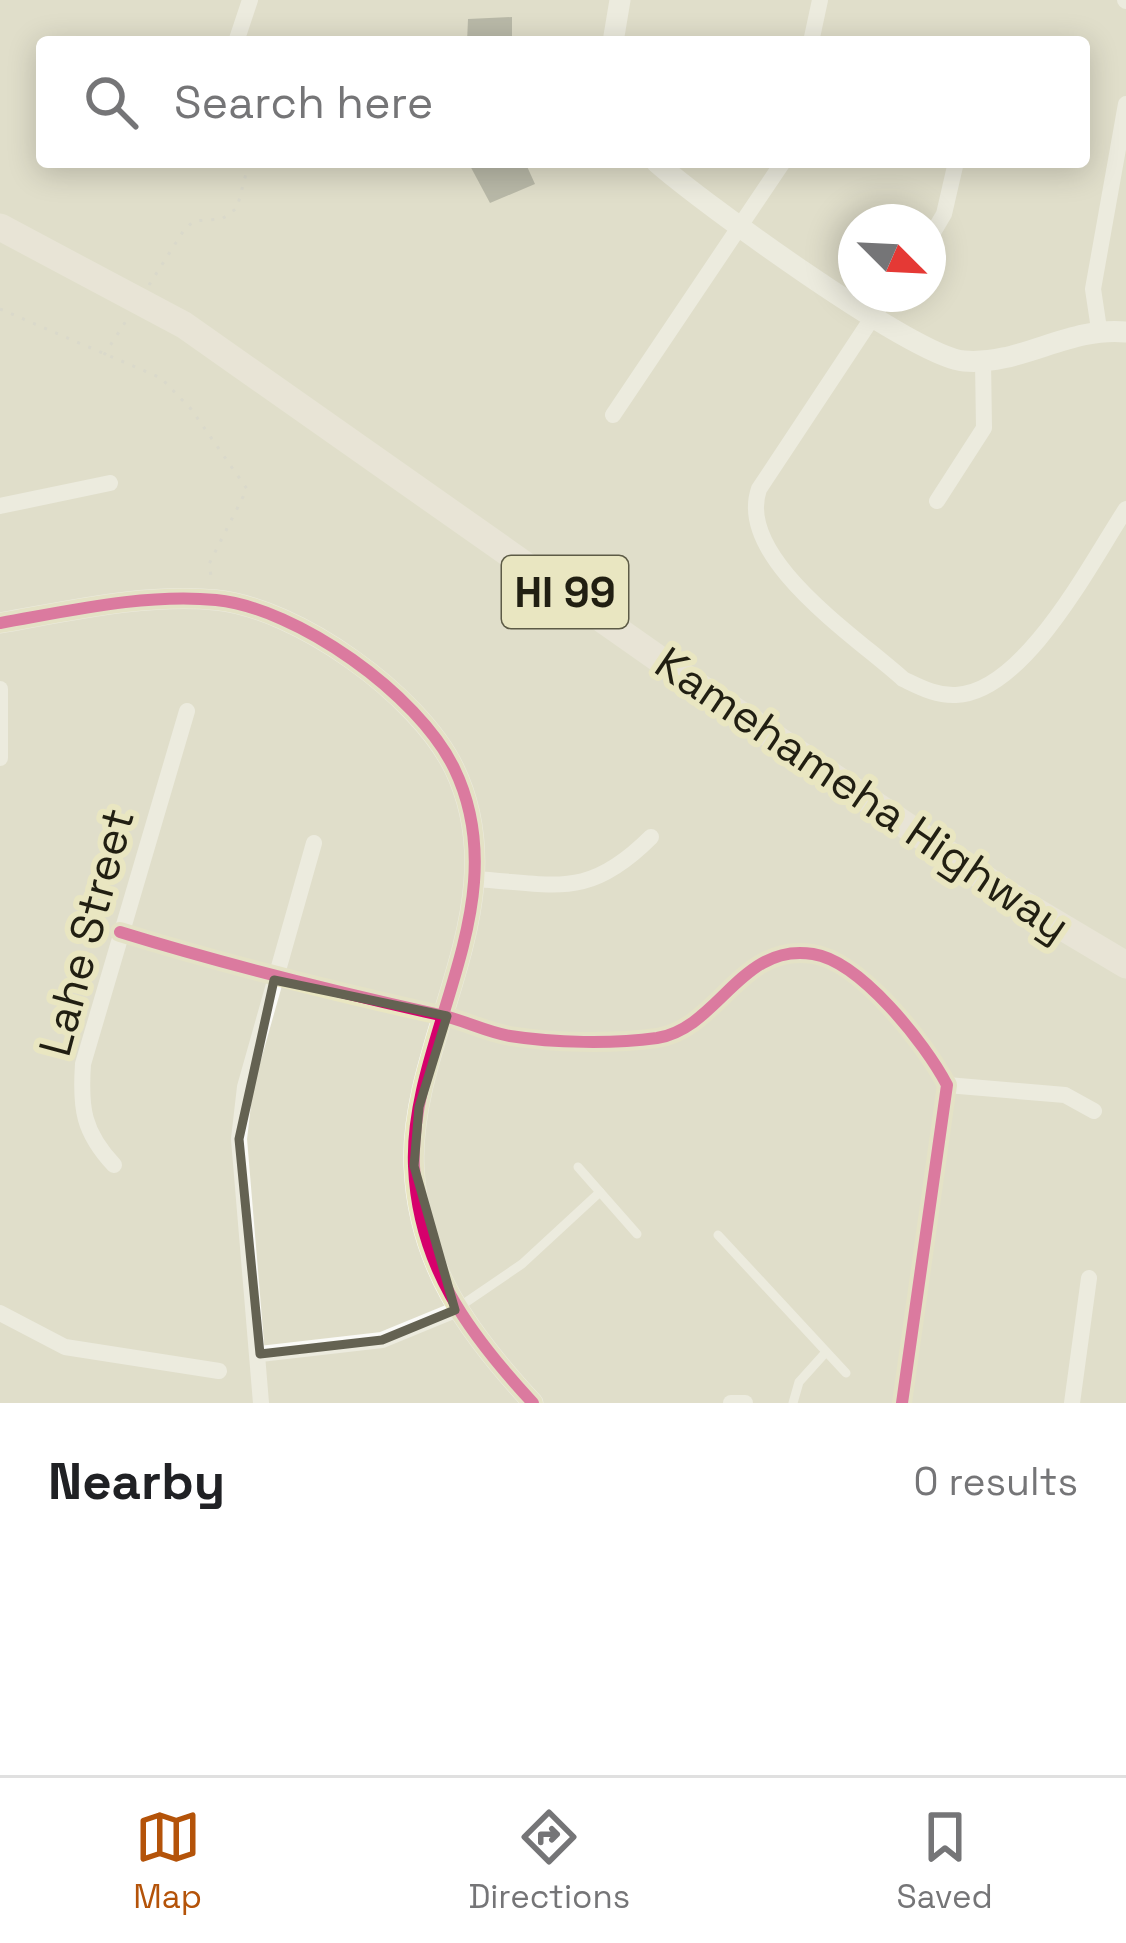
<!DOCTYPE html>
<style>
body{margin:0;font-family:"Space Grotesk",sans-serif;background:#f2f2f2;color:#202124}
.compass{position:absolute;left:838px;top:204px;width:108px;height:108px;border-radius:50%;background:#fff;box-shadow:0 6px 30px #0003;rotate:114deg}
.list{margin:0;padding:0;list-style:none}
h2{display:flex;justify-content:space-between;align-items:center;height:156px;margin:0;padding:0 48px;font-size:51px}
h2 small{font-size:39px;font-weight:400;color:#757577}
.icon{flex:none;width:66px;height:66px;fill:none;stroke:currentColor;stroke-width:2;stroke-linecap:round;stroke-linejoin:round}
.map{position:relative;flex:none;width:1126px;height:1403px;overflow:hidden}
.search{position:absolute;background:#fff;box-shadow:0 6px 30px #0003;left:36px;right:36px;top:36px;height:132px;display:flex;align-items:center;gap:30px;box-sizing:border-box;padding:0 42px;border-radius:12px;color:#757577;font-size:45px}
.sheet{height:372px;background:#fff}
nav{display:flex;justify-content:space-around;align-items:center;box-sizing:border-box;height:168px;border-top:3px solid #e0e0e0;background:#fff;font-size:33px;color:#757577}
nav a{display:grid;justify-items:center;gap:6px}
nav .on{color:#b45309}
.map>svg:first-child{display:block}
</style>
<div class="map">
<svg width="1126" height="1403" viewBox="0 0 1126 1403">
<rect width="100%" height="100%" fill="#e0deca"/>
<!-- building -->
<g fill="#8b8d7f">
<polygon points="512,17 512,42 467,42 468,19"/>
<polygon points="468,162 525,162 535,184 490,203"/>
</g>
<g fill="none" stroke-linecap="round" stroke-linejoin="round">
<!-- path -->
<g stroke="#d2d2cc" stroke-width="3" stroke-dasharray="3 9" stroke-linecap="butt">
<polyline points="261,38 265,42"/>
<polyline points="149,285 184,230 194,221 222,219 237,208 249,162"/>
<polyline points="0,309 161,378 191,409 247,489 209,564 212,582"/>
<polyline points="104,355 128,318"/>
</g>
<!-- service -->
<g stroke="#fafaf7" stroke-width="9">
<polyline points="578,1167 637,1234"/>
<polyline points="718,1235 846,1373"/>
<polyline points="459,1307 522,1264 600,1192"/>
<polyline points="793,1403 799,1382 826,1352"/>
</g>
<!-- minor -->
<g stroke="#fafaf7" stroke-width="16">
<polyline points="1125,0 1126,1"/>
<polyline points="236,42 250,0"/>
<polyline points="811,42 820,0"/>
<polyline points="928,241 944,214 956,162"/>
<path d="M888,294L759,489C735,558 857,637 903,679C920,687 936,696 956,695C1025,692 1091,562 1126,509"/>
<polyline points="1099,329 1093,289 1126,104"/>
<polyline points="613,415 783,162"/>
<polyline points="937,501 984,428 983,361"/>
<polyline points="0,506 110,483"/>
<polyline points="0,689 0,758"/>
<path d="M474,879C557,884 588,900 651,837"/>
<path d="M120,932C227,965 332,991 440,1015C464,1020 486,1032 510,1036C554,1043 613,1044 657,1038C719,1028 741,942 813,954C860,961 925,1043 947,1085L902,1403"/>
<polyline points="947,1085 1065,1095 1094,1111"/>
<path d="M114,1165C83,1132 80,1108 83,1064L187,711"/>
<polyline points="0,1313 65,1347 219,1371"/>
<polyline points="260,1354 382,1340 455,1310"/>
<polyline points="261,1403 239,1139 245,1087 314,843"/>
<polyline points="731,1403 745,1403"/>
<polyline points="1072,1403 1089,1278"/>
</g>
<!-- tertiary -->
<g stroke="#fafaf7" stroke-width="21">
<polyline points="613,42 620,0"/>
<path d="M656,162C701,202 914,357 964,361C1019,366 1070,326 1126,332"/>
<path d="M0,623C69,611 146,593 216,600C297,608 418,694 454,768C471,803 477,843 474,882C467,976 410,1075 414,1166C418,1265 468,1333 533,1403"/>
</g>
<!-- primary -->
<polyline stroke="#f1ece4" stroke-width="27" points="0,227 184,325 683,676 1017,900 1126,965"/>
<defs>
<g id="cycleway">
<path d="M0,623C69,611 146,593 216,600C297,608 418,694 454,768C471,803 477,843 474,882C467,976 410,1075 414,1166C418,1265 468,1333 533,1403"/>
<path d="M120,932C227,965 332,991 440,1015C464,1020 486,1032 510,1036C554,1043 613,1044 657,1038C719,1028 741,942 813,954C860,961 925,1043 947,1085L902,1403"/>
</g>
</defs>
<!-- cycleway casing -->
<use href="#cycleway" stroke="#e9e6c1" stroke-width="20"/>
<!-- cycleway -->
<use href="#cycleway" stroke="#d6006c" stroke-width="12"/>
</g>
<!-- marked area -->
<path d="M0 0H1126V1403H0ZM274,980L447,1016L419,1107L414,1166L455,1310L382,1340L260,1354L239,1139Z" fill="#e0deca" fill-opacity=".55" fill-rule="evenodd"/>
<path fill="none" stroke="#646252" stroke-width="9" stroke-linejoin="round" d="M274,980L447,1016L419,1107L414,1166L455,1310L382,1340L260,1354L239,1139Z"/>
<g text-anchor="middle" stroke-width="12" stroke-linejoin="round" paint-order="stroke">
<!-- shield labels -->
<rect fill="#e9e6c1" stroke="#5d5b46" stroke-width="3" x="502" y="556" width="126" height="72" rx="9"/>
<g font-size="42" font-weight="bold" fill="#211f12">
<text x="565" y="607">HI 99</text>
</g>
<!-- street labels -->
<g font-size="45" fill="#211f12" stroke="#e9e6c1">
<text transform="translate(863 794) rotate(34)" y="16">Kamehameha Highway</text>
<text transform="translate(86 932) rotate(-75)" y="16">Lahe Street</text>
</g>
</g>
</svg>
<svg class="compass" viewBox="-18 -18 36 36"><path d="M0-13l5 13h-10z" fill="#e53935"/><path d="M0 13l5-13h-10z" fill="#757577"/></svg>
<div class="search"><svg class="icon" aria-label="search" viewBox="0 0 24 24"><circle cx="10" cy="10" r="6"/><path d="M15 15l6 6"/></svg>Search here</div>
</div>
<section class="sheet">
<h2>Nearby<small>0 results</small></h2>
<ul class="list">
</ul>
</section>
<nav>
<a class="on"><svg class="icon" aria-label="map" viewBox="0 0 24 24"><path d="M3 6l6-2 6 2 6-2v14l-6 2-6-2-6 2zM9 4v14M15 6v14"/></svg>Map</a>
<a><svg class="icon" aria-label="directions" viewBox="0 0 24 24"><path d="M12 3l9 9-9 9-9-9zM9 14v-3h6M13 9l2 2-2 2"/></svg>Directions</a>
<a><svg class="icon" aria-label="saved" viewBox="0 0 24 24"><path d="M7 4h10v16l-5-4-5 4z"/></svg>Saved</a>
</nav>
